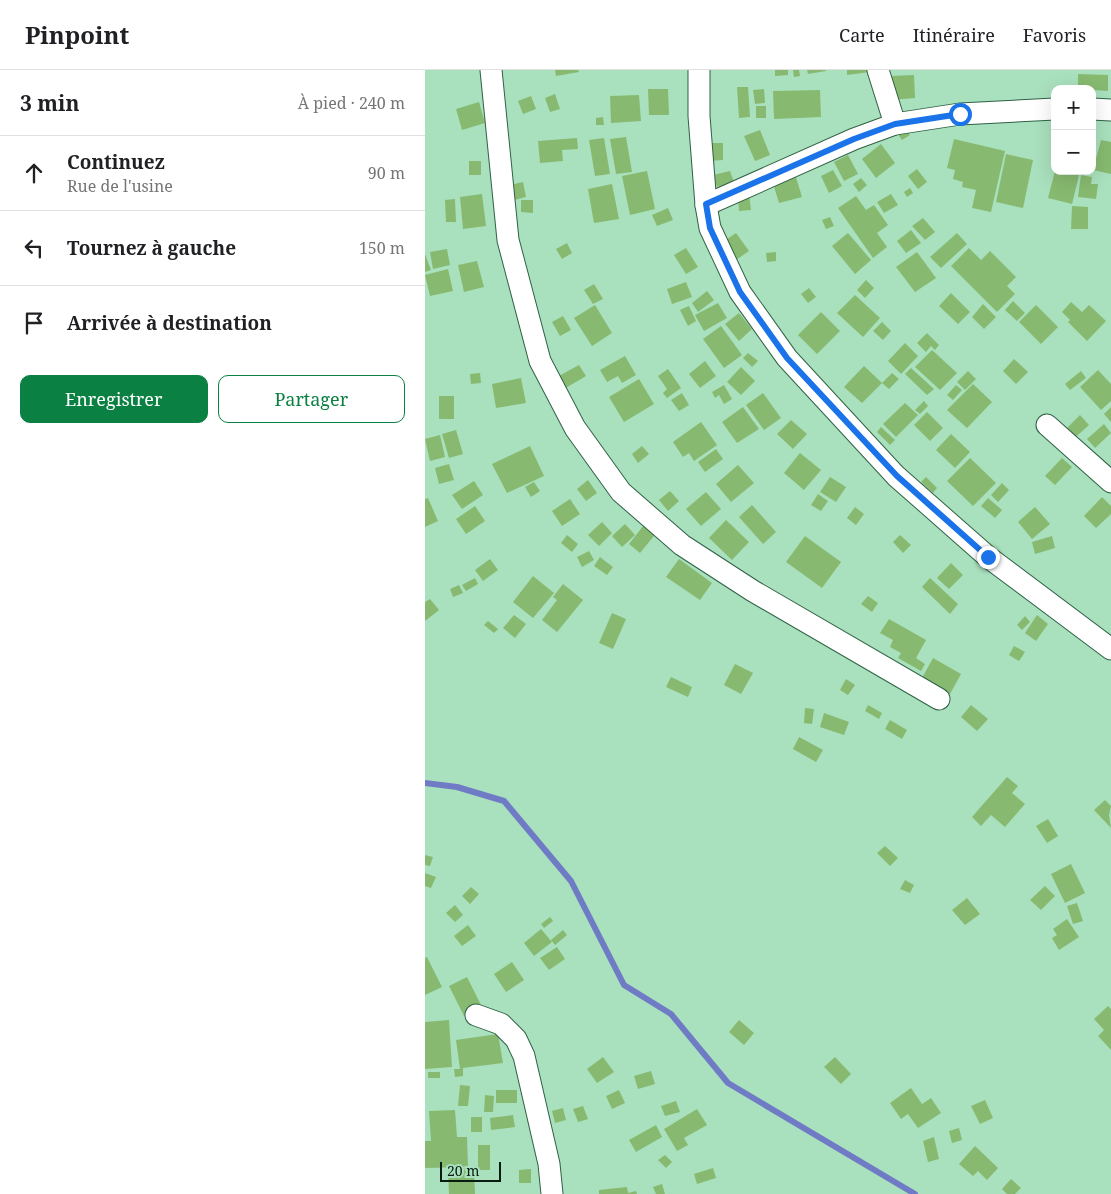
<!DOCTYPE html>
<html lang="fr">
<meta charset="utf-8">
<style>
body{margin:0;font-family:"Noto Serif",serif;background:#f2f2f2;color:#202124}
.controls{position:absolute;right:15px;top:15px;display:grid;overflow:hidden;border-radius:10px;box-shadow:0 5px 20px #0002}
.controls button{width:45px;height:45px;display:grid;place-items:center;padding:0;border:0;border-bottom:1px solid #e0e0e0;background:#fff;color:#202124;font:25px sans-serif}
.scale{position:absolute;left:15px;bottom:12px;width:61px;box-sizing:border-box;padding-left:5px;border:2px solid #071d11;border-top:0;font-size:14px;line-height:18px;white-space:nowrap;color:#071d11;-webkit-text-stroke:4px #a9e0bd;paint-order:stroke}
.stop{position:absolute;width:15px;height:15px;margin:-11px;border:4px solid #1a73e8;border-radius:50%;background:#fff}
.stop.end{background:#1a73e8;border-color:#fff;box-shadow:0 1px 5px #0008}
.list{margin:0;padding:0;list-style:none}
h2{display:flex;justify-content:space-between;align-items:center;height:65px;margin:0;padding:0 20px;font-size:21px}
h2 small{font-size:16px;font-weight:400;color:#757577}
.list li{display:grid;grid-template-columns:32px 1fr auto;gap:15px;align-items:center;box-sizing:border-box;height:75px;padding:0 20px;border-top:1px solid #e0e0e0}
.list b{display:block;font-size:19px;white-space:nowrap}
.list p{margin:0;font-size:16px;white-space:nowrap;color:#757577}
.list em{font-size:16px;font-style:normal;color:#757577}
.actions{display:flex;gap:10px;padding:15px 20px}
.actions a{flex:1;padding:11px 0;border:1px solid #0b8043;border-radius:10px;text-align:center;font-size:18px;color:#0b8043}
.actions .main{background:#0b8043;color:#fff}
.icon{flex:none;width:28px;height:28px;fill:none;stroke:currentColor;stroke-width:2;stroke-linecap:round;stroke-linejoin:round}
.map{position:relative;flex:none;width:686px;height:1124px;overflow:hidden}
header{display:flex;align-items:center;gap:30px;box-sizing:border-box;height:70px;padding:0 25px;background:#fff;border-bottom:1px solid #e0e0e0}
header strong{font-size:24px}
nav{display:flex;gap:28px;margin-inline-start:auto;font-size:18px}
main{display:flex}
aside{flex:1;background:#fff}
.map>svg:first-child{display:block}
</style>
<header>
<strong>Pinpoint</strong>
<nav><a>Carte</a><a>Itinéraire</a><a>Favoris</a></nav>
</header>
<main>
<aside>
<h2>3 min<small>À pied · 240 m</small></h2>
<ul class="list">
<li><svg class="icon" aria-label="ahead" viewBox="0 0 24 24"><path d="M12 20V5M6 11l6-6 6 6"/></svg><div><b>Continuez</b><p>Rue de l'usine</p></div><em>90 m</em></li>
<li><svg class="icon" aria-label="left" viewBox="0 0 24 24"><path d="M17 20v-9H6M10 6l-5 5 5 5"/></svg><div><b>Tournez à gauche</b></div><em>150 m</em></li>
<li><svg class="icon" aria-label="arrive" viewBox="0 0 24 24"><path d="M6 21V4h12l-3 4 3 4H6"/></svg><div><b>Arrivée à destination</b></div></li>
</ul>
<div class="actions"><a class="main">Enregistrer</a><a>Partager</a></div>
</aside>
<div class="map">
<svg width="686" height="1124" viewBox="0 0 686 1124">
<rect width="100%" height="100%" fill="#a9e0bd"/>
<g fill="none" stroke-linecap="round" stroke-linejoin="round">
<!-- stream -->
<polyline stroke="#707bc6" stroke-width="6" points="0,713 32,717 79,731 146,811 199,915 246,944 303,1013 490,1124"/>
</g>
<!-- building -->
<g fill="#87ba70">
<polygon points="130,0 153,0 154,2 131,6"/>
<polygon points="350,0 363,0 363,5 350,6"/>
<polygon points="368,0 374,0 375,6 369,7"/>
<polygon points="382,0 401,0 401,1 383,4"/>
<polygon points="422,0 445,0 445,2 422,5"/>
<polygon points="653,4 683,5 683,21 653,19"/>
<polygon points="489,5 490,28 467,30 466,6"/>
<polygon points="312,17 323,17 325,47 314,48"/>
<polygon points="223,19 243,19 244,45 224,45"/>
<polygon points="339,19 340,33 330,34 328,20"/>
<polygon points="395,20 396,47 349,49 348,21"/>
<polygon points="130,24 135,39 125,42 120,28"/>
<polygon points="214,25 216,51 186,53 185,26"/>
<polygon points="106,26 111,39 98,44 93,31"/>
<polygon points="54,32 60,53 37,60 31,39"/>
<rect x="331" y="36" width="10" height="12"/>
<polygon points="178,47 179,55 171,55 171,48"/>
<polygon points="480,58 485,65 477,70 472,63"/>
<polygon points="335,60 345,85 330,91 319,66"/>
<polygon points="201,67 207,102 191,104 185,69"/>
<polygon points="152,68 153,79 137,80 138,91 115,93 113,71"/>
<polygon points="179,68 185,104 170,106 164,70"/>
<polygon points="529,69 580,81 566,142 547,138 551,120 537,117 538,112 528,109 530,100 522,98"/>
<polygon points="676,70 686,72 686,104 668,100"/>
<polygon points="283,73 298,73 298,90 283,91"/>
<polygon points="456,74 470,93 451,108 437,89"/>
<polygon points="581,84 608,90 598,138 571,132"/>
<polygon points="423,85 433,104 419,111 409,92"/>
<rect x="44" y="91" width="12" height="14"/>
<polygon points="492,99 502,112 493,119 483,106"/>
<polygon points="408,100 417,116 404,123 396,106"/>
<polygon points="222,101 230,139 205,145 197,106"/>
<polygon points="305,101 309,112 292,117 288,105"/>
<polygon points="630,101 655,101 647,134 623,128"/>
<polygon points="370,104 377,127 354,133 347,110"/>
<polygon points="656,105 667,107 666,114 673,114 671,129 653,127"/>
<polygon points="436,108 442,115 434,122 428,114"/>
<polygon points="98,112 101,127 89,130 85,115"/>
<polygon points="187,114 194,149 169,153 163,119"/>
<polygon points="485,118 488,123 482,127 479,122"/>
<polygon points="57,124 61,156 38,159 35,127"/>
<polygon points="324,124 326,140 314,141 313,125"/>
<polygon points="466,124 473,135 459,143 452,132"/>
<polygon points="431,126 441,140 449,135 463,155 452,163 462,177 448,188 413,138"/>
<polygon points="30,129 31,152 21,152 20,130"/>
<polygon points="96,130 108,130 108,143 96,142"/>
<polygon points="647,136 663,137 663,159 646,159"/>
<polygon points="243,138 248,150 232,156 227,145"/>
<polygon points="405,147 409,156 401,159 397,150"/>
<polygon points="498,148 510,162 500,170 487,156"/>
<polygon points="486,160 496,173 481,183 472,171"/>
<polygon points="311,163 324,181 311,190 298,172"/>
<polygon points="423,163 446,190 430,204 407,176"/>
<polygon points="532,163 542,174 516,198 505,187"/>
<polygon points="142,173 147,183 137,189 131,179"/>
<polygon points="261,178 273,197 261,204 249,185"/>
<polygon points="544,178 556,190 565,181 591,207 582,216 590,224 572,242 526,196"/>
<polygon points="22,179 25,195 8,199 5,182"/>
<polygon points="351,182 351,191 342,192 341,183"/>
<polygon points="492,182 511,208 490,222 471,197"/>
<polygon points="0,184 6,200 0,202"/>
<polygon points="52,191 59,217 39,222 33,195"/>
<polygon points="23,199 28,221 5,226 0,205"/>
<polygon points="441,210 449,218 440,228 432,220"/>
<polygon points="261,212 267,227 247,234 242,219"/>
<polygon points="169,214 178,229 168,234 159,220"/>
<polygon points="384,218 391,227 383,233 376,224"/>
<polygon points="282,221 289,230 273,242 267,233"/>
<polygon points="526,223 545,242 533,254 514,236"/>
<polygon points="430,225 455,248 438,267 412,243"/>
<polygon points="588,231 600,243 592,251 580,240"/>
<polygon points="646,232 657,242 664,235 681,251 662,271 643,252 645,250 637,242"/>
<polygon points="293,233 302,248 279,261 270,245"/>
<polygon points="558,234 571,247 559,259 547,247"/>
<polygon points="170,235 187,263 167,276 149,248"/>
<polygon points="611,235 633,257 616,274 594,252"/>
<polygon points="264,236 271,251 263,256 255,240"/>
<polygon points="396,242 415,261 392,284 373,265"/>
<polygon points="314,243 327,259 314,271 300,254"/>
<polygon points="138,246 146,260 135,266 127,252"/>
<polygon points="457,252 466,261 458,270 448,261"/>
<polygon points="296,256 317,285 299,298 278,269"/>
<polygon points="502,263 514,275 510,280 506,276 501,282 492,273"/>
<polygon points="480,273 493,286 476,304 463,291"/>
<polygon points="507,280 532,303 515,320 490,297"/>
<polygon points="323,283 333,291 327,297 318,288"/>
<polygon points="200,286 211,305 197,313 193,306 182,312 175,300"/>
<polygon points="589,289 603,302 591,314 578,301"/>
<polygon points="280,291 291,306 275,318 264,304"/>
<polygon points="154,295 161,306 139,319 132,307"/>
<polygon points="439,296 457,313 437,333 419,317"/>
<polygon points="316,297 330,311 316,325 302,312"/>
<polygon points="486,298 509,319 502,325 480,304"/>
<polygon points="243,299 256,318 242,328 238,323 242,319 233,306"/>
<polygon points="673,300 686,314 686,331 676,340 655,317"/>
<polygon points="543,301 551,309 540,320 532,312"/>
<polygon points="656,301 661,308 645,320 640,314"/>
<polygon points="55,303 56,313 46,314 45,304"/>
<polygon points="467,303 474,309 464,319 457,313"/>
<polygon points="96,308 101,333 71,338 67,314"/>
<polygon points="214,309 229,334 199,352 184,327"/>
<polygon points="548,314 567,332 542,358 522,340"/>
<polygon points="299,315 307,329 299,334 294,325 290,328 287,322"/>
<polygon points="531,315 537,320 528,330 522,325"/>
<polygon points="257,323 264,335 254,341 246,330"/>
<polygon points="338,323 356,348 339,360 321,335"/>
<rect x="14" y="326" width="15" height="23"/>
<polygon points="499,331 503,336 495,344 490,340"/>
<polygon points="480,333 493,345 471,367 458,354"/>
<polygon points="318,337 334,359 312,373 297,352"/>
<polygon points="686,337 686,352 679,344"/>
<polygon points="502,342 518,358 505,371 489,355"/>
<polygon points="655,345 664,355 645,372 637,363"/>
<polygon points="366,350 382,364 368,379 352,364"/>
<polygon points="276,352 292,375 269,391 264,383 258,387 248,372"/>
<polygon points="679,354 686,363 670,378 662,369"/>
<polygon points="456,357 470,370 465,375 452,362"/>
<polygon points="31,360 38,384 24,388 17,364"/>
<polygon points="526,364 545,382 530,398 511,380"/>
<polygon points="15,365 20,387 5,391 0,369"/>
<polygon points="105,376 119,406 82,423 67,394"/>
<polygon points="217,376 224,384 213,393 207,384"/>
<polygon points="291,379 298,389 280,402 273,392"/>
<polygon points="375,383 396,400 379,420 359,403"/>
<polygon points="545,388 571,413 548,436 522,411"/>
<polygon points="637,388 647,397 630,415 620,406"/>
<polygon points="24,394 29,410 14,414 10,398"/>
<polygon points="313,395 329,413 306,432 291,414"/>
<polygon points="405,407 421,417 411,432 395,422"/>
<polygon points="501,407 512,418 508,423 496,412"/>
<polygon points="163,410 172,423 161,431 152,419"/>
<polygon points="49,411 58,425 37,439 27,425"/>
<polygon points="109,412 115,421 106,427 100,417"/>
<polygon points="577,413 584,420 573,432 566,425"/>
<polygon points="245,421 254,431 243,441 234,430"/>
<polygon points="281,422 296,439 276,456 261,439"/>
<polygon points="393,424 403,431 396,441 386,435"/>
<polygon points="677,427 686,436 686,444 671,458 659,446"/>
<polygon points="3,428 13,451 0,457 0,429"/>
<polygon points="563,428 577,440 570,448 556,436"/>
<polygon points="145,429 155,444 137,456 127,441"/>
<polygon points="327,435 351,462 338,474 314,447"/>
<polygon points="50,436 60,451 41,464 31,449"/>
<polygon points="430,437 439,444 431,455 422,448"/>
<polygon points="610,437 625,454 607,469 593,452"/>
<polygon points="301,450 324,472 307,490 284,468"/>
<polygon points="222,451 233,461 215,483 204,474"/>
<polygon points="177,452 187,463 174,476 163,465"/>
<polygon points="200,454 210,465 197,477 187,466"/>
<polygon points="142,465 153,474 147,482 136,473"/>
<polygon points="475,465 486,475 478,483 468,472"/>
<polygon points="380,466 416,492 397,518 361,492"/>
<polygon points="627,466 630,478 610,484 607,472"/>
<polygon points="164,481 169,490 157,497 152,487"/>
<polygon points="175,487 188,497 182,505 169,496"/>
<polygon points="65,489 73,500 58,511 50,500"/>
<polygon points="254,489 287,513 275,530 241,507"/>
<polygon points="526,493 538,505 524,519 512,508"/>
<polygon points="108,506 129,523 108,548 88,532"/>
<polygon points="50,508 53,514 41,521 37,515"/>
<polygon points="505,508 533,534 525,544 497,517"/>
<polygon points="138,514 158,530 132,562 117,550 132,530 128,527"/>
<polygon points="34,515 38,523 28,527 25,519"/>
<polygon points="443,526 453,533 447,542 436,534"/>
<polygon points="5,529 14,540 0,551 0,532"/>
<polygon points="187,543 201,549 188,579 174,573"/>
<polygon points="89,545 101,554 90,568 78,558"/>
<polygon points="612,545 623,554 611,571 600,563"/>
<polygon points="600,546 605,552 597,560 592,555"/>
<polygon points="464,549 501,570 491,588 500,594 496,601 473,588 476,583 465,577 468,570 455,563"/>
<polygon points="63,551 73,559 69,563 59,555"/>
<polygon points="589,576 600,582 594,591 584,585"/>
<polygon points="508,588 536,604 525,624 497,608"/>
<polygon points="310,594 328,603 316,624 299,615"/>
<polygon points="246,607 267,617 263,627 241,617"/>
<polygon points="421,609 430,615 423,625 415,620"/>
<polygon points="443,635 457,643 454,649 440,641"/>
<polygon points="546,635 563,649 552,661 536,647"/>
<polygon points="380,638 389,639 387,654 379,653"/>
<polygon points="399,643 424,652 419,665 395,657"/>
<polygon points="465,650 482,660 477,669 460,659"/>
<polygon points="374,667 398,680 391,692 368,679"/>
<polygon points="582,707 593,716 587,723 600,734 580,757 566,745 556,756 547,747"/>
<polygon points="680,730 686,736 684,745 686,758 669,740"/>
<polygon points="623,749 633,766 622,773 611,756"/>
<polygon points="460,776 473,788 465,796 452,783"/>
<polygon points="0,785 8,787 5,796 0,795"/>
<polygon points="646,794 660,823 640,833 626,804"/>
<polygon points="0,803 11,807 6,818 0,816"/>
<polygon points="480,810 489,815 485,823 475,819"/>
<polygon points="620,816 630,826 616,840 605,830"/>
<polygon points="46,817 54,824 45,834 37,826"/>
<polygon points="542,828 555,844 540,855 527,840"/>
<polygon points="652,833 658,851 648,854 642,836"/>
<polygon points="30,835 38,845 30,852 21,843"/>
<polygon points="125,847 128,851 119,858 116,854"/>
<polygon points="642,849 654,867 634,880 627,868 632,865 628,859"/>
<polygon points="43,855 51,866 37,876 29,866"/>
<polygon points="116,859 127,872 109,886 99,873"/>
<polygon points="138,860 142,865 130,875 126,870"/>
<polygon points="132,877 140,889 124,900 115,888"/>
<polygon points="2,887 17,917 0,925 0,888"/>
<polygon points="87,892 99,910 81,922 69,904"/>
<polygon points="42,907 57,937 39,946 24,916"/>
<polygon points="683,936 686,939 686,980 673,966 679,960 669,949"/>
<polygon points="24,950 27,997 0,999 0,952"/>
<polygon points="314,950 329,963 319,975 304,962"/>
<polygon points="73,964 78,993 38,998 38,1006 30,1007 29,999 35,999 31,970"/>
<polygon points="178,987 189,1002 172,1013 162,999"/>
<polygon points="410,987 426,1004 416,1014 399,997"/>
<polygon points="226,1001 230,1014 213,1019 209,1006"/>
<rect x="3" y="1002" width="12" height="6"/>
<polygon points="35,1015 45,1016 43,1036 33,1036"/>
<polygon points="486,1018 497,1034 506,1028 516,1043 493,1058 483,1044 476,1049 465,1033"/>
<rect x="71" y="1020" width="21" height="13"/>
<polygon points="194,1020 200,1033 187,1039 181,1026"/>
<polygon points="60,1025 69,1026 68,1042 59,1042"/>
<polygon points="560,1030 568,1048 555,1054 546,1036"/>
<polygon points="251,1031 255,1042 240,1046 236,1036"/>
<polygon points="158,1036 163,1049 153,1052 148,1039"/>
<polygon points="138,1038 141,1050 130,1053 127,1041"/>
<polygon points="272,1039 282,1055 259,1068 263,1075 252,1081 239,1059"/>
<polygon points="30,1040 32,1067 42,1067 43,1097 0,1098 0,1071 6,1071 4,1041"/>
<polygon points="88,1045 90,1057 66,1060 65,1048"/>
<rect x="46" y="1047" width="11" height="15"/>
<polygon points="231,1055 237,1067 211,1082 204,1070"/>
<polygon points="534,1058 537,1070 527,1073 524,1061"/>
<polygon points="509,1067 514,1089 503,1092 498,1071"/>
<rect x="53" y="1075" width="12" height="25"/>
<polygon points="550,1076 573,1098 562,1110 553,1101 548,1106 534,1094"/>
<polygon points="240,1085 247,1092 241,1098 233,1090"/>
<polygon points="49,1098 50,1124 24,1124 23,1099"/>
<polygon points="288,1098 291,1108 272,1114 269,1104"/>
<polygon points="106,1099 106,1113 94,1113 94,1100"/>
<polygon points="586,1109 596,1118 590,1124 582,1124 577,1119"/>
<polygon points="237,1114 240,1124 231,1124 228,1117"/>
<polygon points="202,1117 203,1123 211,1121 212,1124 174,1124 174,1120"/>
</g>
<g fill="none" stroke-linecap="round" stroke-linejoin="round">
<defs>
<g id="minor">
<polyline points="66,0 83,170 115,291 150,358 196,422 257,475 328,521 514,629"/>
<polyline points="274,0 274,46 281,135 285,158 315,222 362,288 471,406 563,487 686,579"/>
<polyline points="453,0 470,54"/>
<polyline points="667,39 686,40"/>
<polyline points="281,135 429,69 470,54 535,44 630,39"/>
<polyline points="622,355 686,412"/>
<polyline points="51,945 76,954 91,969 99,986 124,1094 127,1124"/>
</g>
</defs>
<!-- minor casing -->
<use href="#minor" stroke="#2f6245" stroke-width="23"/>
<!-- minor -->
<use href="#minor" stroke="#fff" stroke-width="21"/>
</g>
<g fill="none" stroke-linecap="round" stroke-linejoin="round">
<!-- route -->
<polyline stroke="#1a73e8" stroke-width="6" points="535,44 470,54 429,69 281,134 285,158 315,222 362,288 472,406 563,487"/>
</g>
</svg>
<div class="controls">
<button>+</button>
<button>−</button>
</div>
<div class="scale">20 m</div>
<div class="stop" style="left:535px;top:44px"></div>
<div class="stop end" style="left:563px;top:487px"></div>
</div>
</main>
